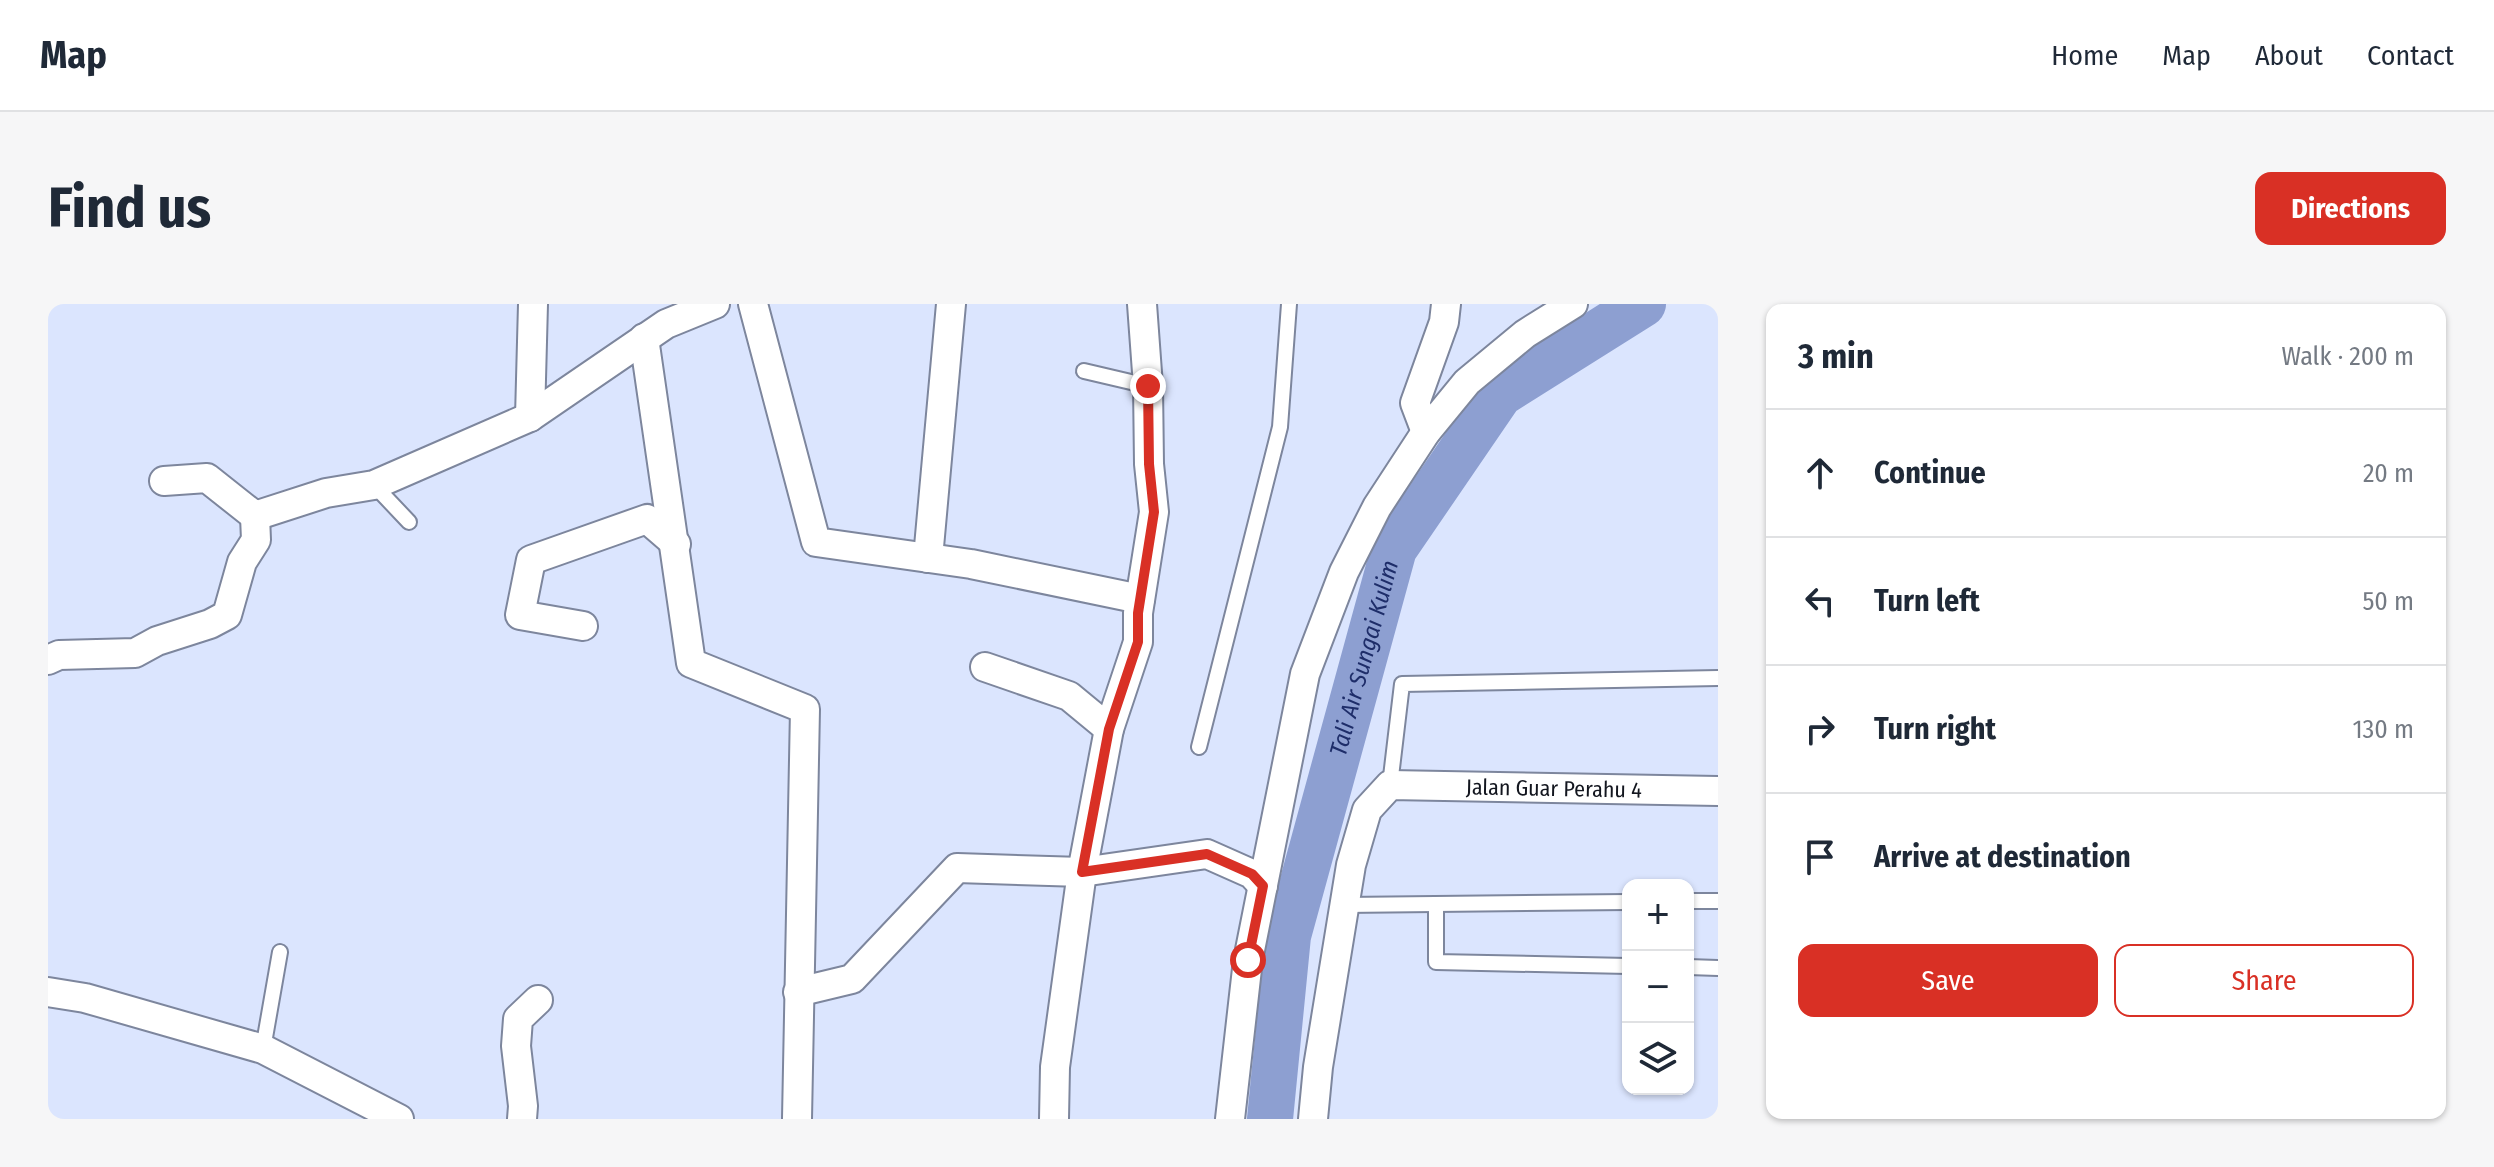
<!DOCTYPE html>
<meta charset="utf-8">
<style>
body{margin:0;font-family:"Fira Sans Condensed",sans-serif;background:#f6f6f7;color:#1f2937}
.controls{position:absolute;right:24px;bottom:24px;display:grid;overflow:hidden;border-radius:16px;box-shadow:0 2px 6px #0004}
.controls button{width:72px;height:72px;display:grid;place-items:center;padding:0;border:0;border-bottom:2px solid #e0e1e3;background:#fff;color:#1f2937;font:40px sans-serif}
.stop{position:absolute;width:24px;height:24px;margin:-18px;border:6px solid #d93025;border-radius:50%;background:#fff}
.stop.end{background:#d93025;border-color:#fff;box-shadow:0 2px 8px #0008}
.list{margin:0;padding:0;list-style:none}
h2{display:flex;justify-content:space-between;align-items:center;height:104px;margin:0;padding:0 32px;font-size:34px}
h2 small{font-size:26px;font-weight:400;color:#747a83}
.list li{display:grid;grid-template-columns:52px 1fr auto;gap:24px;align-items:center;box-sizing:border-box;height:128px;padding:0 32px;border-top:2px solid #e0e1e3}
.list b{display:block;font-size:30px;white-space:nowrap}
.list em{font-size:26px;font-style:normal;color:#747a83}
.actions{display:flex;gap:16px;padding:24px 32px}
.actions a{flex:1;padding:18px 0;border:2px solid #d93025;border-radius:16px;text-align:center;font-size:28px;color:#d93025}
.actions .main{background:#d93025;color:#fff}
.icon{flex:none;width:44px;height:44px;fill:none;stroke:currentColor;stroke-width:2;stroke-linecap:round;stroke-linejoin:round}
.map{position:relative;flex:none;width:1670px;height:815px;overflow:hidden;border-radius:16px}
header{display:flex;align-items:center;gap:48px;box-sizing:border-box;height:112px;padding:0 40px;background:#fff;border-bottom:2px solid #e0e1e3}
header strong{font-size:38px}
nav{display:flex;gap:44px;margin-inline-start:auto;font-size:28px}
.intro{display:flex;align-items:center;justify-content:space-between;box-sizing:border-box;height:192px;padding:0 48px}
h1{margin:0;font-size:56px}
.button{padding:20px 36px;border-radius:16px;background:#d93025;color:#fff;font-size:28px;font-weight:700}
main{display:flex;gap:48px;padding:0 48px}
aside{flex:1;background:#fff;border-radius:16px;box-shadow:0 2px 6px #0004}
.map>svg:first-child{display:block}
</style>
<header>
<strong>Map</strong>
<nav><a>Home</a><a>Map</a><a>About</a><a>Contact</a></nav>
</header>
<div class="intro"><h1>Find us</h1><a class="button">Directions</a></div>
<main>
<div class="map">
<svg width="1670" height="815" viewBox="0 0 1670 815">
<rect width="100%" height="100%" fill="#dbe5fe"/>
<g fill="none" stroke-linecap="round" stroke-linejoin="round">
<!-- river -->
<path stroke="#8d9fd1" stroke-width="46" id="s1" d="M1222,815L1240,632L1346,245L1452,90L1595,0"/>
<defs>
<g id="lane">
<polyline points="1036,67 1100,82"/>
<polyline points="326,181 361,218"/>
<polyline points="1151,443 1232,123 1241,0"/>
<polyline points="1342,481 1354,380 1670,374"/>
<polyline points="1640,597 1670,597"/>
<polyline points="1388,600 1388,658 1580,662"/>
<polyline points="1296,601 1580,598"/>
<polyline points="1640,663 1670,664"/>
<polyline points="215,745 232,648"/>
</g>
<g id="street">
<polyline points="705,0 768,238 923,260 1092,295"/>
<polyline points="596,34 643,359 757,405 749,815"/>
<polyline points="482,113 485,0"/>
<polyline points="1378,128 1367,99 1396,18 1398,0"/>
<polyline points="116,177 159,174 207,212 278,189 326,181 482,113 618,20 667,0"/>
<polyline points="880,254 903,0"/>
<polyline points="535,322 472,311 483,256 599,215 628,240"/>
<polyline points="0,356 11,351 87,349 109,337 162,320 179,311 194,258 208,236 207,212"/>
<polyline points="937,363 1021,392 1061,425"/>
<polyline points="0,688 37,694 215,745 351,815"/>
<polyline points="750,688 804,675 909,564 1034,568 1159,550 1204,570 1215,582"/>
<polyline points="474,815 475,802 468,742 470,715 490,696"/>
<polyline points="1006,815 1007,763 1034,568 1061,425 1090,338 1090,309 1106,208 1101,160 1100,82 1094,0"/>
<polyline points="1182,815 1200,656 1257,370 1296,268 1329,203 1378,128 1419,78 1477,30 1525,0"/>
<path id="s2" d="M1265,815L1270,763L1303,561L1319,506L1342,481L1670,487"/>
</g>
</defs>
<!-- lane casing -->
<use href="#lane" stroke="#7d869d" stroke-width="18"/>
<!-- street casing -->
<use href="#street" stroke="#7d869d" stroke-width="32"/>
<!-- lane -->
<use href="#lane" stroke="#fff" stroke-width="14"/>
<!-- street -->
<use href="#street" stroke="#fff" stroke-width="28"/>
</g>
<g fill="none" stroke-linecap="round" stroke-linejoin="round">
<!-- route -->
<polyline stroke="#d93025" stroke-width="10" points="1100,82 1101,160 1106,208 1090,309 1090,338 1061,425 1034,568 1159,550 1204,570 1215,582 1200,656"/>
</g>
<g text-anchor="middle" stroke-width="8" stroke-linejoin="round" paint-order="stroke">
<!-- street labels -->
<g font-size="22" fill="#13161f" stroke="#fff">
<text dy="8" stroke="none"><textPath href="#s2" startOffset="512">Jalan Guar Perahu 4</textPath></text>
</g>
<!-- water labels -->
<g font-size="24" font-style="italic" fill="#1e2d69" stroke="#fff">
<text dy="8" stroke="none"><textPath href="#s1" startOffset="472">Tali Air Sungai Kulim</textPath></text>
</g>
</g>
</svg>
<div class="controls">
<button>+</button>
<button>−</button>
<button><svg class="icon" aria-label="layers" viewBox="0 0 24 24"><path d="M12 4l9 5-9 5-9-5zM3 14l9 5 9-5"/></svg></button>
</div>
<div class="stop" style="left:1200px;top:656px"></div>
<div class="stop end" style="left:1100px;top:82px"></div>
</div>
<aside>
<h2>3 min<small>Walk · 200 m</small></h2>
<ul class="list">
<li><svg class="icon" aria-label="ahead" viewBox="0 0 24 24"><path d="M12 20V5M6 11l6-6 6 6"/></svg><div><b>Continue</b></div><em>20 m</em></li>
<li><svg class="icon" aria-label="left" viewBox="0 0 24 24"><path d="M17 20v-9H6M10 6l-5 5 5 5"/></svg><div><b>Turn left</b></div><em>50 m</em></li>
<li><svg class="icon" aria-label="right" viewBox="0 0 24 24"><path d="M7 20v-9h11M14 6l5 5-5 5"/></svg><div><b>Turn right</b></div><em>130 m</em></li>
<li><svg class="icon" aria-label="arrive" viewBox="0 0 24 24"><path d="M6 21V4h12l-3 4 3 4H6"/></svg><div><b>Arrive at destination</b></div></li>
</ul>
<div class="actions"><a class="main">Save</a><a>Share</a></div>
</aside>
</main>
